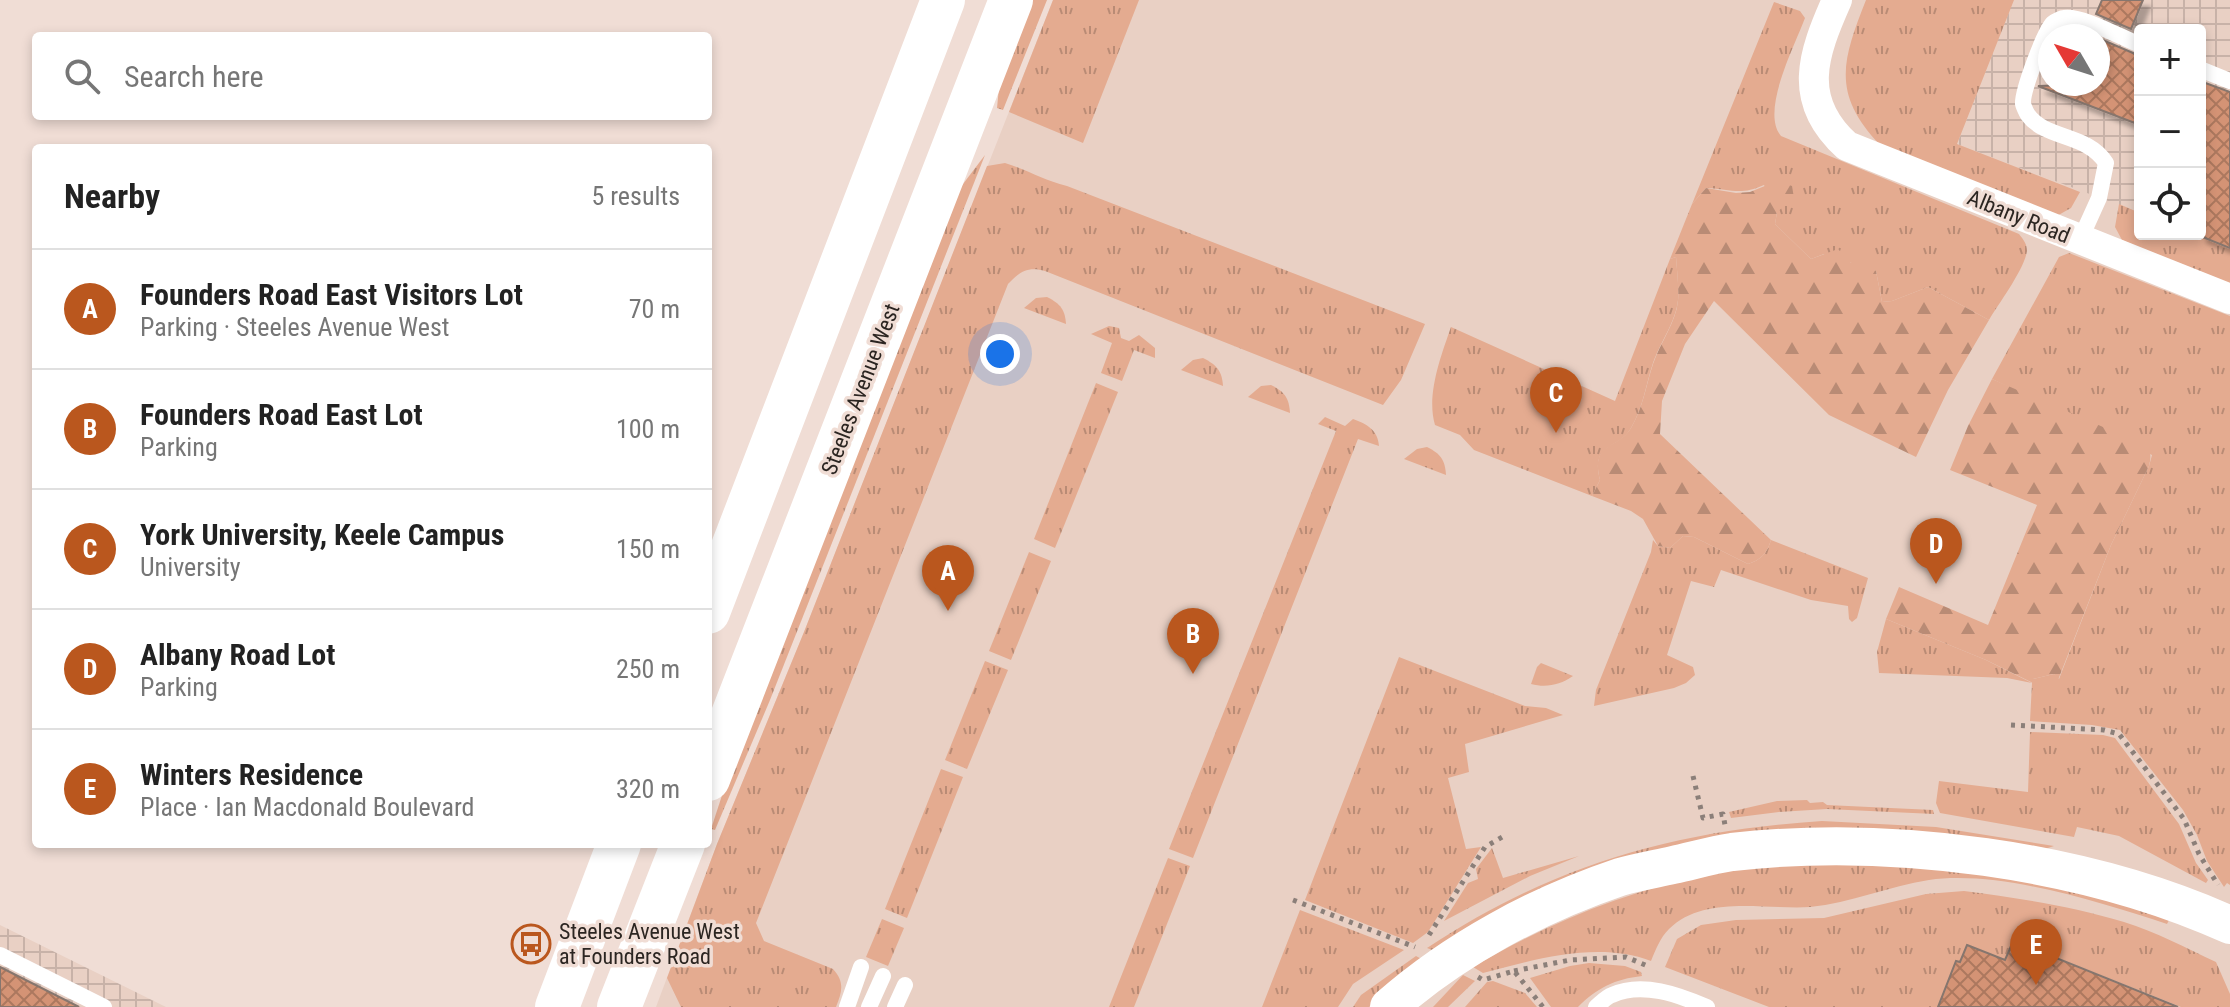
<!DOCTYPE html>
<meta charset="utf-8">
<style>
body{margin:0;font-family:"Roboto Condensed",sans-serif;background:#f2f2f2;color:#222}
.controls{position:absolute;right:24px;top:24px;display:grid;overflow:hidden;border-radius:8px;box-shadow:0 4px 12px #0003}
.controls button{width:72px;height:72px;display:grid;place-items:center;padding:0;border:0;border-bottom:2px solid #e0e0e0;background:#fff;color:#222;font:40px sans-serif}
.compass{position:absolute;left:2038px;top:24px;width:72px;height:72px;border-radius:50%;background:#fff;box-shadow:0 4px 12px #0003;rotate:309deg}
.you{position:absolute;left:1000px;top:354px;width:28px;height:28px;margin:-20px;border:6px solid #fff;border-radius:50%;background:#1a73e8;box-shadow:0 0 0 12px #1a73e833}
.badge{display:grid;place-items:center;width:52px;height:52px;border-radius:50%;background:#ba571e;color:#fff;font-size:26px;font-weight:700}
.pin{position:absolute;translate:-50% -66px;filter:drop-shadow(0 2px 4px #0008)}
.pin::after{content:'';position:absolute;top:42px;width:28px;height:24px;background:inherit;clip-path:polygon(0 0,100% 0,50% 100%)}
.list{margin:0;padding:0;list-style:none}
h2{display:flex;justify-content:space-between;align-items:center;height:104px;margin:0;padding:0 32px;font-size:34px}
h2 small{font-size:26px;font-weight:400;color:#767676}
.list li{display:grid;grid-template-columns:52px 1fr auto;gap:24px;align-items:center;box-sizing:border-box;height:120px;padding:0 32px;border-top:2px solid #e0e0e0}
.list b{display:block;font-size:30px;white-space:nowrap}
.list p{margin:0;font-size:26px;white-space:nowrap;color:#767676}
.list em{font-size:26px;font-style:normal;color:#767676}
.icon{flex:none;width:44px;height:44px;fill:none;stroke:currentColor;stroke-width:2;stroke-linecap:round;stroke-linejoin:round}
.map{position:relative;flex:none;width:2230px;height:1007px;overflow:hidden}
.search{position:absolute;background:#fff;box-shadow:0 4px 12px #0003;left:32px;top:32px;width:680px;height:88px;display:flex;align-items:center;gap:20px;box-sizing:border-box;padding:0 28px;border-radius:8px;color:#767676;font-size:30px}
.panel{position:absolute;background:#fff;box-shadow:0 4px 12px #0003;left:32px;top:144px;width:680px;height:704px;border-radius:8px}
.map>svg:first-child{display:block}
</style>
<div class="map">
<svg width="2230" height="1007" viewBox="0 0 2230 1007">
<defs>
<pattern id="industrial-grid" width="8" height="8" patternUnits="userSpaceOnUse" patternTransform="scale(2)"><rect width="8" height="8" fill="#e9d0c4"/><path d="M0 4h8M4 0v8" fill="none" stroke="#c8b2a8"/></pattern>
<pattern id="grass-tufts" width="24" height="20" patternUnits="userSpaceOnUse" patternTransform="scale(2)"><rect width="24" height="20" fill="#e4ab90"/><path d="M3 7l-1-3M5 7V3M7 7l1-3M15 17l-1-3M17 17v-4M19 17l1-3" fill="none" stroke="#b98b75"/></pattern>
<pattern id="forest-firs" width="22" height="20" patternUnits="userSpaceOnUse" patternTransform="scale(2)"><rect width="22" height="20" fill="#e4ab90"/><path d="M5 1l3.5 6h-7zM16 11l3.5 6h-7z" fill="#b98b75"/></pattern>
<pattern id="building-cross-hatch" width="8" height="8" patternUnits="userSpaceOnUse" patternTransform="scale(2)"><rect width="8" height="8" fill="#d49374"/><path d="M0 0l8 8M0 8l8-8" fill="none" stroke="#ac785f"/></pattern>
<filter id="shadow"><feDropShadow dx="7" dy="7" stdDeviation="2" flood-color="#0004"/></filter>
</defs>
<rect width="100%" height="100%" fill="#f0ddd5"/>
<!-- built -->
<path fill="#e9d0c4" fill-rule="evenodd" d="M1053,0H2230V1007H656L717,844L804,632ZM2140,30H2200V234H2140ZM2050,36H2098V84H2050Z"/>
<!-- industrial -->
<g fill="url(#industrial-grid)" fill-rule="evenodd">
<path d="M1977,0H2230V248L2195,234H2200V30H2140V213L1957,144L2009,12ZM2050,36H2098V84H2050Z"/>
<polygon points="0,925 166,1007 0,1007"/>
</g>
<!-- grass -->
<g fill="url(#grass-tufts)">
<polygon points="1033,0 1047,0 1003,110 997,108 999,87"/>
<polygon points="1053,0 1139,0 1083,143 1009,112"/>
<path d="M1866,0H2014L1957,144L2080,192L2071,208L2055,217L1881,146C1831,94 1842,61 1866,0Z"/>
<path d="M1774,2L1800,11L1805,18C1795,45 1760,112 1781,136L2019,234C2023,239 2027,244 2027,251C2024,270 1999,303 1989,320L1928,287L1892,301L1882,302L1876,271L1824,254L1811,259L1775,224L1777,212L1764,185C1740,196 1731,189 1706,188L1692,204Z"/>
<polygon points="985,155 770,700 715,830 711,829 728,777 960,188"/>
<path d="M1005,163C1028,170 1043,180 1067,186L1425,324L1401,380L1383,405L1045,271C1028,266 1019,272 1008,284L756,923L764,941L833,969C845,982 842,992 836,1007H681L667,978L717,844L804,632L987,166Z"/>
<polygon points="2119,204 2140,213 2140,234 2195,234 2230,248 2230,287 2122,240 2115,227"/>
<polygon points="2069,253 2230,316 2230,885 2227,883 2224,887 2207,861 2197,835 2183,810 2120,730 2092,725 2030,721 2032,683 2007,678 1879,673 1877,652 1886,619 1986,660 2032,683 2033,679 2054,674 2059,679 2111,545 2149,466 2152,455 1992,379 2059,257"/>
<path d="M1676,257C1677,271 1679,286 1678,300C1676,321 1660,343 1653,363C1646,384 1643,408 1631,428C1619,450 1590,442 1600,480L1592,496L1474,450L1460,435L1435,425C1426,395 1441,356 1451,327L1615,401L1670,259Z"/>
<path d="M1047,297C1061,304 1065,310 1066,324L1024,308L1036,298Z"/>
<polygon points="1109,326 1119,328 1121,338 1129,341 1139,335 1155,348 1155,358 1134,350 1122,381 1101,373 1112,343 1091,334"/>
<path d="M1203,358C1217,365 1222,371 1223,386L1181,370L1193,360Z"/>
<polygon points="1096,383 1118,392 1055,548 1034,539"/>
<path d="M1271,385C1285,392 1289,398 1290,413L1248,397L1261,386Z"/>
<path d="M1325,417L1345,426L1353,419C1367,424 1378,430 1379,446L1358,439L1193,858L1169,849L1336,431L1318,424Z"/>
<path d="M1427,447C1441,454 1445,460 1446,475L1404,459L1417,449Z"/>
<path d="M1683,536L1694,537L1748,564C1761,560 1767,553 1771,540L1868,578L1857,618L1852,622L1849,619L1848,606L1811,600L1721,570L1714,587L1691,581L1667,655L1693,667L1695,675L1686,683L1674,688L1594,706L1596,690L1651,552L1653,540L1658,546L1670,548Z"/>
<polygon points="1029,552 1051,561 1011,660 989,651"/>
<polygon points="1399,657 1525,706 1546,708 1563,715 1465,744 1469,772 1448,778 1466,849 1481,847 1428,932 1413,943 1305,900"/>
<polygon points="985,661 1008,670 967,769 945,760"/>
<path d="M1541,663L1573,676C1560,685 1546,688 1531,684L1537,667Z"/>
<polygon points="2030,732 2103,735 2115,738 2179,824 2196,863 2208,880 2206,883 2119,836 2077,827 2074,837 1940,813 1936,803 1939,781 2028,792"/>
<polygon points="941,769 963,777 907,918 885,909"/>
<polygon points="1807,800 1810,803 1823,802 1827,805 1933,810 1934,814 1827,809 1779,812 1731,818 1729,812 1777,801"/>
<path d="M1822,821L1936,827L2054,846L2033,853L1816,830L1437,952L1427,948C1553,865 1672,831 1822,821Z"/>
<polygon points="1492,848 1503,878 1579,856 1530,876 1444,921 1468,883 1478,879 1476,869"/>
<polygon points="1168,858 1190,866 1134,1007 1109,1007"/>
<path d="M1856,864C1930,868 2004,873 2076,890C2107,897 2138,909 2170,918L2167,924C2099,902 2000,870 1929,880C1889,886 1851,903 1810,907C1766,910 1704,894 1669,929C1660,938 1656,949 1651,961C1598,941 1537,959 1483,973L1473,967C1546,924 1626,891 1710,874C1758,865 1808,865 1856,864Z"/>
<path d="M1964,891C2018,898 2072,906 2124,922C2156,932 2186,948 2216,962L2230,994V1007H2181L2035,949L2032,954L2011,946L2005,960L1956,961L1938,1007H1769L1665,967L1677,939L1701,925L1736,920L1824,918L1926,894Z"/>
<polygon points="1300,910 1404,950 1353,984 1338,1007 1262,1007"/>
<polygon points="882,919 904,928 888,966 866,957"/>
<polygon points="1416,956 1425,961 1369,1007 1353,1007 1361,995"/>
<path d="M1589,963L1625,966L1641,972L1642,976C1615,979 1597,988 1578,1007H1551L1530,978L1570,966Z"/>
<polygon points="1463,975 1475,981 1448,1007 1433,1007"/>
<polygon points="1493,981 1525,993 1537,1007 1465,1007 1487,982"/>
</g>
<!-- forest -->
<g fill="url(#forest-firs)">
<path d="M1777,181L1792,186L1794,198L1777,212L1775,224L1811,259L1838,249L1851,263L1864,262L1876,271L1882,302L1892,301L1928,287L1989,320L1948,390L1916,457L1829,415L1714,301L1685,344L1662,401L1660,434L1771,540C1767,553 1761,560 1748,564L1694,537L1683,536L1670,548L1658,546L1643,519L1631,511L1592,496L1600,480C1590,441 1618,450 1631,428C1643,408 1646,385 1653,364C1660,343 1676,322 1678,301C1679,287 1677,271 1676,257L1670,259L1692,204L1706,188L1736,193L1750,192Z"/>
<path d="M1992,379L2140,443C2151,450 2152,453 2149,466L2111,545L2058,680L2054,674L2033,679V683L1986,660L1886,619L1899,587L1988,625L2037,505L1950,470L1968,426Z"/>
</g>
<!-- building -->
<g fill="url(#building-cross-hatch)" stroke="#86766e" stroke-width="2" filter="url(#shadow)">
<polygon points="2102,0 2143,0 2131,29 2096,14"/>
<polygon points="2098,38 2140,56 2140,125 2038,86 2098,84"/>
<polygon points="2200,81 2230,92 2230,248 2200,236"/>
<polygon points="1967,945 2005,960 2011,946 2032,954 2034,949 2178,1007 1938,1007 1956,961 1960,962"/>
<polygon points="0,967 79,1007 0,1007"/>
</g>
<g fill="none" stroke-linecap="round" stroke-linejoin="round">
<!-- path -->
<g stroke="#8b7f79" stroke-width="5" stroke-dasharray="4 6" stroke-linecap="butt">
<polyline points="2011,725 2104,730 2119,734 2184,819 2199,854 2218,885"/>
<polyline points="1693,776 1703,818 1723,814 1725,825"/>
<polyline points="1293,900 1415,947"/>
<polyline points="1429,935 1485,847 1504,836"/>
<polyline points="1514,971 1570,960 1626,957 1650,967"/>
<polyline points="1478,977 1483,980 1514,971 1543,1007"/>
</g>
<!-- service -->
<g stroke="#fff" stroke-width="16">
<polyline points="2200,69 2230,81"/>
<path d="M2080,240L2099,198L2106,163C2087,133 2046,140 2028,115C2027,114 2023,105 2023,104C2022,92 2044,32 2053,23C2055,21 2062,18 2064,18C2082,15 2122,38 2140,45"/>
<polyline points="0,955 104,1007"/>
<polyline points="847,1007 861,967"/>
<polyline points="869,1007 883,976"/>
<polyline points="895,1007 905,985"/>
<path d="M1596,1007C1601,1003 1606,997 1612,995C1642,981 1679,995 1707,1007"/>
</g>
<!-- minor -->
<path stroke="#fff" stroke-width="30" d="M1837,0C1813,54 1796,100 1847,146L2230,299"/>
<!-- tertiary -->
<path stroke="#fff" stroke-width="38" d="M1389,1007C1455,949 1537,905 1620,877C1637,872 1655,869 1673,865C1692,861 1712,855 1732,852C1890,834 2084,859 2230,925"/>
<!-- secondary -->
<g stroke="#fff" stroke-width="44">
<polyline points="708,612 943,0"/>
<polyline points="708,779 1011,0"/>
<polyline points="557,1007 619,844"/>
<polyline points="619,1007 683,844"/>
</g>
</g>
<!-- icons -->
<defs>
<symbol id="bus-ring" viewBox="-11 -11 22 22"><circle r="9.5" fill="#f0ddd5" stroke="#ba571e" stroke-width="1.5"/><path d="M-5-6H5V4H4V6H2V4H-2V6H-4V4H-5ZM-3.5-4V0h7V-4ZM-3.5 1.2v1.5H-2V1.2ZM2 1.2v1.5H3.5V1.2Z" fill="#ba571e"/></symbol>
</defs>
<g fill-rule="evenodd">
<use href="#bus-ring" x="509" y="922" width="44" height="44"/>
</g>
<g text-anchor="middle" stroke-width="7" stroke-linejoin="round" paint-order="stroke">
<!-- street labels -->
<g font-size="22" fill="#2b2521" stroke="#f0ddd5">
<text transform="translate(2019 216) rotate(22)" y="8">Albany Road</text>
<text transform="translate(860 389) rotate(-69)" y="8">Steeles Avenue West</text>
</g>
<!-- poi labels -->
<g font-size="22" fill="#2b2521" stroke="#f0ddd5" text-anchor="start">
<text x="559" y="939">Steeles Avenue West<tspan x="559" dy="25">at Founders Road</tspan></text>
</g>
</g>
</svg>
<div class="controls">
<button>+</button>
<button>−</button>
<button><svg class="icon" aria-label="locate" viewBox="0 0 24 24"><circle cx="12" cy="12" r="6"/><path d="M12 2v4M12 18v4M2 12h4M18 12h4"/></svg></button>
</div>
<svg class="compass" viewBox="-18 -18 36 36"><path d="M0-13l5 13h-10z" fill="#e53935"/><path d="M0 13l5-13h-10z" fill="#767676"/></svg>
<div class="you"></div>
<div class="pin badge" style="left:948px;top:611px">A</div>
<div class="pin badge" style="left:1193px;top:674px">B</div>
<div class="pin badge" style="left:1556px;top:433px">C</div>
<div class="pin badge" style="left:1936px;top:584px">D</div>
<div class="pin badge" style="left:2036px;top:985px">E</div>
<div class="search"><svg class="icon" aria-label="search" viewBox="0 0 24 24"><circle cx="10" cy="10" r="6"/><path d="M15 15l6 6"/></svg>Search here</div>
<section class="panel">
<h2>Nearby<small>5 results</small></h2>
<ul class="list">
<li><span class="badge">A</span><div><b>Founders Road East Visitors Lot</b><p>Parking · Steeles Avenue West</p></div><em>70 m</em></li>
<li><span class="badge">B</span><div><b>Founders Road East Lot</b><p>Parking</p></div><em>100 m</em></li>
<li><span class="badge">C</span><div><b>York University, Keele Campus</b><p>University</p></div><em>150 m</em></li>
<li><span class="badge">D</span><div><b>Albany Road Lot</b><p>Parking</p></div><em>250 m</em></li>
<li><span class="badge">E</span><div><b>Winters Residence</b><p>Place · Ian Macdonald Boulevard</p></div><em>320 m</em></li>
</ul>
</section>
</div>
